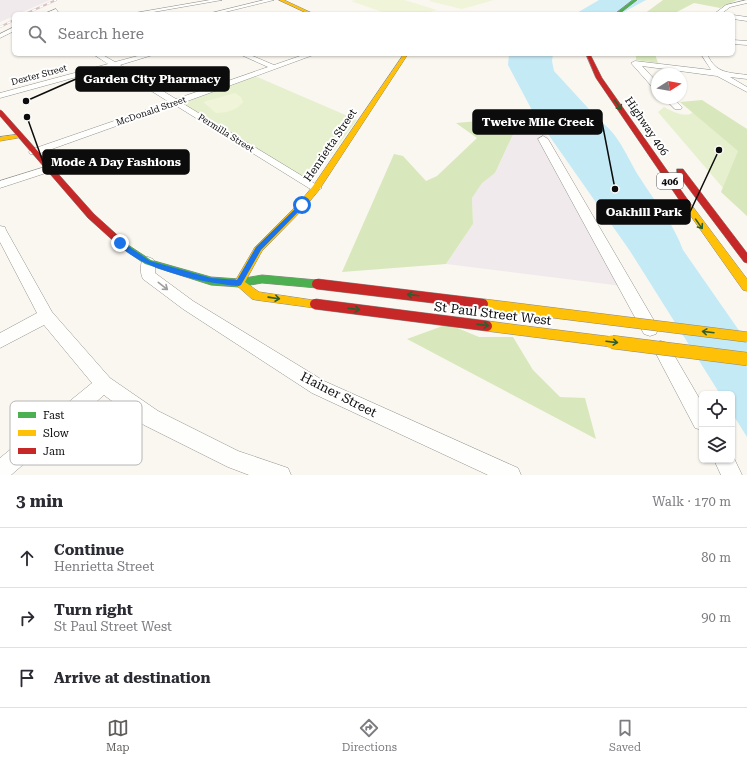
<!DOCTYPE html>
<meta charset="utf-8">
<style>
body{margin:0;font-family:"Roboto Serif",serif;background:#f7f7f7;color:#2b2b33}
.controls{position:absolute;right:12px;bottom:12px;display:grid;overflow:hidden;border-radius:6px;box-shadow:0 1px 3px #0004}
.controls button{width:36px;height:36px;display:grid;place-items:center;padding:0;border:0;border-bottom:1px solid #e1e1e2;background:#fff;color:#2b2b33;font:20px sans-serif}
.compass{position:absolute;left:651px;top:68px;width:36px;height:36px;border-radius:50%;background:#fff;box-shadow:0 1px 3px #0004;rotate:79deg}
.stop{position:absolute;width:12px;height:12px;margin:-9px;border:3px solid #1a73e8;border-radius:50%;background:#fff}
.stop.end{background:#1a73e8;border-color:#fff;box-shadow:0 1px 4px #0008}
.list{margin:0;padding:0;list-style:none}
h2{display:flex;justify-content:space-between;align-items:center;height:52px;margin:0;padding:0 16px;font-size:17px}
h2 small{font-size:13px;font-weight:400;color:#7c7c81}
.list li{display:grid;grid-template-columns:26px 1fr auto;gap:12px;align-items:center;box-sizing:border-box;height:60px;padding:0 16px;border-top:1px solid #e1e1e2}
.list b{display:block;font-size:15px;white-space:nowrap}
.list p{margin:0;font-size:13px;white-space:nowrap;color:#7c7c81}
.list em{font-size:13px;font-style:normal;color:#7c7c81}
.icon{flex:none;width:22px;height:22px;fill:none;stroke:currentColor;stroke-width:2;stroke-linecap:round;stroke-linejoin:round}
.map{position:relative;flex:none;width:747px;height:475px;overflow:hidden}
.search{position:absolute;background:#fff;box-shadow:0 1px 3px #0004;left:12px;right:12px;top:12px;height:44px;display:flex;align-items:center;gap:10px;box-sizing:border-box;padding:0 14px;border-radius:6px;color:#7c7c81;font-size:15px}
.sheet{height:232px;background:#fff}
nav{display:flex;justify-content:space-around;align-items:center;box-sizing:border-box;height:56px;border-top:1px solid #e1e1e2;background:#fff;font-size:11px;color:#7c7c81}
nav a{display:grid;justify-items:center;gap:2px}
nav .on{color:#5f5e5c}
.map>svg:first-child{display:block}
</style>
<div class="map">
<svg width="747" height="475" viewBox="0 0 747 475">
<rect width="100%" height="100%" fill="#faf7f0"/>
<!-- industrial -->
<g fill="#f1eaed">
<polygon points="0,0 50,0 18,14 14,14 14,16 0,22"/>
<polygon points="541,125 630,287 446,264 473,224 472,198 482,182 495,173 516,128"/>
</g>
<!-- green -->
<g fill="#e6f0ce">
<polygon points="255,76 357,120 312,180 308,180 182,103"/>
<path d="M664,107C672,111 686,119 693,112L747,129V216L658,112Z"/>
</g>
<!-- forest -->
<g fill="#d8e8bc">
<polygon points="663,0 737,0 720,8 694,3 673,14 644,14"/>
<polygon points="636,54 655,54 658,63 636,60"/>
<polygon points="702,100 747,129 747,216 721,192 738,151 680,102"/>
<polygon points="535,116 541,125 516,128 495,173 482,183 472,198 473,224 446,264 342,272 394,154 403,156 426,181 437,176 477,138 456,123"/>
<polygon points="448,324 479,337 513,337 533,370 560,397 585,398 596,439 407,339"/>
</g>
<!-- pitch -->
<g fill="#f0f4d8">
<polygon points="356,0 404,0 437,10 421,14 388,14 351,1"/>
<polygon points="431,0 494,0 462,9 429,1"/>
<path d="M235,93L241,97L243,102C238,110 225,113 216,113L203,102Z"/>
</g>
<!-- water -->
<g fill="#c4eaf6">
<polygon points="599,0 646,0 620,14 575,14"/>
<path d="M509,54H553L552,61L554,71L599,120C620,135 627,158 640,178C655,202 674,224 683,250L747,342V437L732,413V394H720L630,251L534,114L508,65Z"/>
</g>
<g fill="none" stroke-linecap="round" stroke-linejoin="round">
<defs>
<g id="street">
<polygon points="210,0 222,0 142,14 129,14"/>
<polygon points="264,0 274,0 217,14 207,14"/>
<polygon points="747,0 747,3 730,7 721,14 714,14 726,5"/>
<polygon points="56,9 58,12 45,14 46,13"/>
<polygon points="733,15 747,17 747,21 733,19"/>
<polygon points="14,27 14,31 0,38 0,34"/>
<polygon points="733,40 747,41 747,45 733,44"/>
<polygon points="93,54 101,54 115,62 145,54 156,54 120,65 176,99 268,67 239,54 248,54 274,65 306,54 316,54 182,103 322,188 316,191 312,190 175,105 38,154 30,154 29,152 30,150 169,102 113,67 0,98 0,93 108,64"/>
<path d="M701,54H707C716,74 728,72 747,75V79L730,77L747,87V92L717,76L642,66L657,82V89H654L631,63L635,61L711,70Z"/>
<polygon points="664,98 673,98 682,107 681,109 675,109"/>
<polygon points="543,136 548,139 656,324 658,329 656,334 650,336 644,334 538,139"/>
<polygon points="48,166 52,167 53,169 52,171 0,188 0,181"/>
<polygon points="0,226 5,227 6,230 52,312 110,378 158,411 238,451 288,468 291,475 249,475 228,467 144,425 104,395 11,475 0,475 0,458 92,383 44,325 0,348 0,333 37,313 0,242"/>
<path d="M148,257L153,259L155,262V273L193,301L324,381L518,468L521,475H488L312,393L183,309L143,279C140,273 140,264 143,259Z"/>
<polygon points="661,341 667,343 702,403 702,430 695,428 653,348 655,343"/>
<polygon points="732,454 742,475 721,475 714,460 732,460"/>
</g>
<g id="fast">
<polygon points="633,0 637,0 619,14 615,14"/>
<polygon points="122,241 151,260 211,277 239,279 262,275 317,280 321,281 322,284 321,287 317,288 262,283 239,287 211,285 145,264 119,246 117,244"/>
</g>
<g id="slow">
<polygon points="279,0 284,0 314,14 309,14"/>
<polygon points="404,54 408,54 319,190 305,207 262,251 245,282 259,292 319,301 320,304 319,307 315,308 256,300 252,299 234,283 255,247 299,203 313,186"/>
<polygon points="21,134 23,135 23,137 0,141 0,137"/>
<polygon points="687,202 690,203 747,279 747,291 743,290 683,205"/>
</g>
<g id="jam">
<polygon points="586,54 590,54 602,78 690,203 691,205 690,207 684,207 596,78"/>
<polygon points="0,110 2,111 94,214 125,242 127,244 125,246 119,246 88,218 0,116"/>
<polygon points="677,169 683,169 747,253 747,263 744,262 677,173"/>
</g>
</defs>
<!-- street casing -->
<use href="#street" stroke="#93928f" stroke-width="1"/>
<!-- fast casing -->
<use href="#fast" stroke="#8a8885" stroke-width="1"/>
<!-- slow casing -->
<use href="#slow" stroke="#8a8885" stroke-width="1"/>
<!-- jam casing -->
<use href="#jam" stroke="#8a8885" stroke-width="1"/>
<!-- street -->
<use href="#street" fill="#fefefd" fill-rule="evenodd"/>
<!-- fast -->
<use href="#fast" fill="#4caf50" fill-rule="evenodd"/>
<!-- slow -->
<use href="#slow" fill="#ffc107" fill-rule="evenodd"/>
<!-- jam -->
<use href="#jam" fill="#c62828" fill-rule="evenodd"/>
<defs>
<g id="rail">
<polyline points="25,14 56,0"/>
<polyline points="0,27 14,20"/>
</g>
</defs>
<!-- rail casing -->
<use href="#rail" stroke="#d7c3c6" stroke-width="2"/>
<!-- rail -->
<use href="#rail" stroke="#fff" stroke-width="1.5" stroke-dasharray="4" stroke-linecap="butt"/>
<defs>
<g id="slow-bridge-far1">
<polyline points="483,304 747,337"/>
<polyline points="487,326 620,343"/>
</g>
<polyline id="slow-bridge" points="612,342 747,359"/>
<g id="jam-bridge">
<polyline points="317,284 483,304"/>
<polyline points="315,304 487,326"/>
</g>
</defs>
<!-- slow-bridge-far1 casing -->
<use href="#slow-bridge-far1" stroke="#8a8885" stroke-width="11" stroke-linecap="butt"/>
<!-- slow-bridge casing -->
<use href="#slow-bridge" stroke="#8a8885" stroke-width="14" stroke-linecap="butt"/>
<!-- jam-bridge casing -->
<use href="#jam-bridge" stroke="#8a8885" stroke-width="11" stroke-linecap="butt"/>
<!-- slow-bridge-far1 -->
<use href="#slow-bridge-far1" stroke="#ffc107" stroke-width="10"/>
<!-- slow-bridge -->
<use href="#slow-bridge" stroke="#ffc107" stroke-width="13"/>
<!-- jam-bridge -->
<use href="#jam-bridge" stroke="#c62828" stroke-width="10"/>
</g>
<!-- one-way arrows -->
<defs><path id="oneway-shaft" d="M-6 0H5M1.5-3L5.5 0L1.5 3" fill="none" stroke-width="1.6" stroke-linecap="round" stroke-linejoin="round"/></defs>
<g stroke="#2c5e2e">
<use href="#oneway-shaft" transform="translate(618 105) rotate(56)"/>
<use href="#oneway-shaft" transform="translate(699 224) rotate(55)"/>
<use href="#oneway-shaft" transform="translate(413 295) rotate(-173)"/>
<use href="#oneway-shaft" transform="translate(274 298) rotate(8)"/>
<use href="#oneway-shaft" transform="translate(354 309) rotate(7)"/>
<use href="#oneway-shaft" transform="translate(483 325) rotate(7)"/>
<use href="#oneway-shaft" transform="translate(708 332) rotate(-173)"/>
<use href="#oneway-shaft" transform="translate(612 342) rotate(7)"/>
</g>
<use stroke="#9d9d9d" href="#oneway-shaft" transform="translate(163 286) rotate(38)"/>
<!-- route -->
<path fill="#1a73e8" d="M300,204L305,205L261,250L241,285L239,286C204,283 140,270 117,243L122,242L150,261L211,278L237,280L256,247Z"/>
<g text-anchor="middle" stroke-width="4" stroke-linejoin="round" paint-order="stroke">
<!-- far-street labels -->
<g font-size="9" fill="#0c0c0c" stroke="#fff">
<text transform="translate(39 75) rotate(-15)" y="3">Dexter Street</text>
<text transform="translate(151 111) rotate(-19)" y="3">McDonald Street</text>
<text transform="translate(226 133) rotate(32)" y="3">Permilla Street</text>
</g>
<!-- shield labels -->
<rect fill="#fff" stroke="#555" stroke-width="1" x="657" y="173" width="26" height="16" rx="3"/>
<g font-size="10" font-weight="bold" fill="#0c0c0c">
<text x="670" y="185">406</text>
</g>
<!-- street labels -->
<g font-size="11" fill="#0c0c0c" stroke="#fff">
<text transform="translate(647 126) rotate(56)" y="4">Highway 406</text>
<text transform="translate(330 145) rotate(-56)" y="4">Henrietta Street</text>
</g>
<!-- near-street labels -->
<g font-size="13" fill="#0c0c0c" stroke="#fff">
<text transform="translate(493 313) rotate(7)" y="5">St Paul Street West</text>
<text transform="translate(339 394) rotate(27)" y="5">Hainer Street</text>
</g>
</g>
<!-- legend -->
<rect x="10" y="401" width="132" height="64" rx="6" fill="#fff" stroke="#b6b6b6" stroke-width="1"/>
<rect x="18" y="412" width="18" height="6" fill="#4caf50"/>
<rect x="18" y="430" width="18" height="6" fill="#ffc107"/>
<rect x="18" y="448" width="18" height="6" fill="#c62828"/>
<g font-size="11" fill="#0c0c0c">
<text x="43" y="419">Fast</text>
<text x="43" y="437">Slow</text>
<text x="43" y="455">Jam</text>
</g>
<!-- callouts -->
<path fill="none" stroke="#0c0c0c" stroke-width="1.5" d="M26 101L76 79M615 189L602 122M27 117L43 162M719 150L690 212"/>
<g fill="#0c0c0c" stroke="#fff" stroke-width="1.5">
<circle cx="26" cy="101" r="4"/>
<circle cx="615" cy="189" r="4"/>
<circle cx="27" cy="117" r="4"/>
<circle cx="719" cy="150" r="4"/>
</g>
<g fill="#0c0c0c" stroke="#0c0c0c" stroke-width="1.5">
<rect x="76" y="67" width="153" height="24" rx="4"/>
<rect x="473" y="110" width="129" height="24" rx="4"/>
<rect x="43" y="150" width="146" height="24" rx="4"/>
<rect x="597" y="200" width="93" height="24" rx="4"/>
</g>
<g font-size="12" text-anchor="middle" font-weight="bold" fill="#fff">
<text x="152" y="83">Garden City Pharmacy</text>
<text x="538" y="126">Twelve Mile Creek</text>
<text x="116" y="166">Mode A Day Fashions</text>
<text x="644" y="216">Oakhill Park</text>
</g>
</svg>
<div class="controls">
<button><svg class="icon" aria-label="locate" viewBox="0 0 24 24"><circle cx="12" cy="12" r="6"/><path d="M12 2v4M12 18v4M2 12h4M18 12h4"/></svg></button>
<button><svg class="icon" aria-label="layers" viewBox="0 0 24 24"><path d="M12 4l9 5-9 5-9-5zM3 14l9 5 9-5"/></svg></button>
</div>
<svg class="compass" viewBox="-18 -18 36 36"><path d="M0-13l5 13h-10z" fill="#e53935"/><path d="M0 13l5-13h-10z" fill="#7c7c81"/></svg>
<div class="stop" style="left:302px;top:205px"></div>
<div class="stop end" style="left:120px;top:243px"></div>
<div class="search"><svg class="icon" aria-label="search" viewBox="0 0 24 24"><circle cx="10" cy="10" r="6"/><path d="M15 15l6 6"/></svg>Search here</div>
</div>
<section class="sheet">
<h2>3 min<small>Walk · 170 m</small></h2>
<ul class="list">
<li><svg class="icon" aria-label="ahead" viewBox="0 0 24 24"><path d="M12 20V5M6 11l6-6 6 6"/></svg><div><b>Continue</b><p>Henrietta Street</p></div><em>80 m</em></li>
<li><svg class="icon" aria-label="right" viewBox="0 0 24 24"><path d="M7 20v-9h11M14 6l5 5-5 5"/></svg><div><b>Turn right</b><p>St Paul Street West</p></div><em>90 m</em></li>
<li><svg class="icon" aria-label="arrive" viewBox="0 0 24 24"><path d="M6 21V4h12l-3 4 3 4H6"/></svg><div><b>Arrive at destination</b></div></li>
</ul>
</section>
<nav>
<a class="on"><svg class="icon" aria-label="map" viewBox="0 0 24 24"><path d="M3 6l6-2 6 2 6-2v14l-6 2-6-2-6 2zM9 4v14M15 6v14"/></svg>Map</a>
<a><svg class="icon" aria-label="directions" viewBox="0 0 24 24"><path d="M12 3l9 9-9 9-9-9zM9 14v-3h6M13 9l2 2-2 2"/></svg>Directions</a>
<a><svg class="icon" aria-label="saved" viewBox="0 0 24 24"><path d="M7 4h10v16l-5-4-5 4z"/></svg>Saved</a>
</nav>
